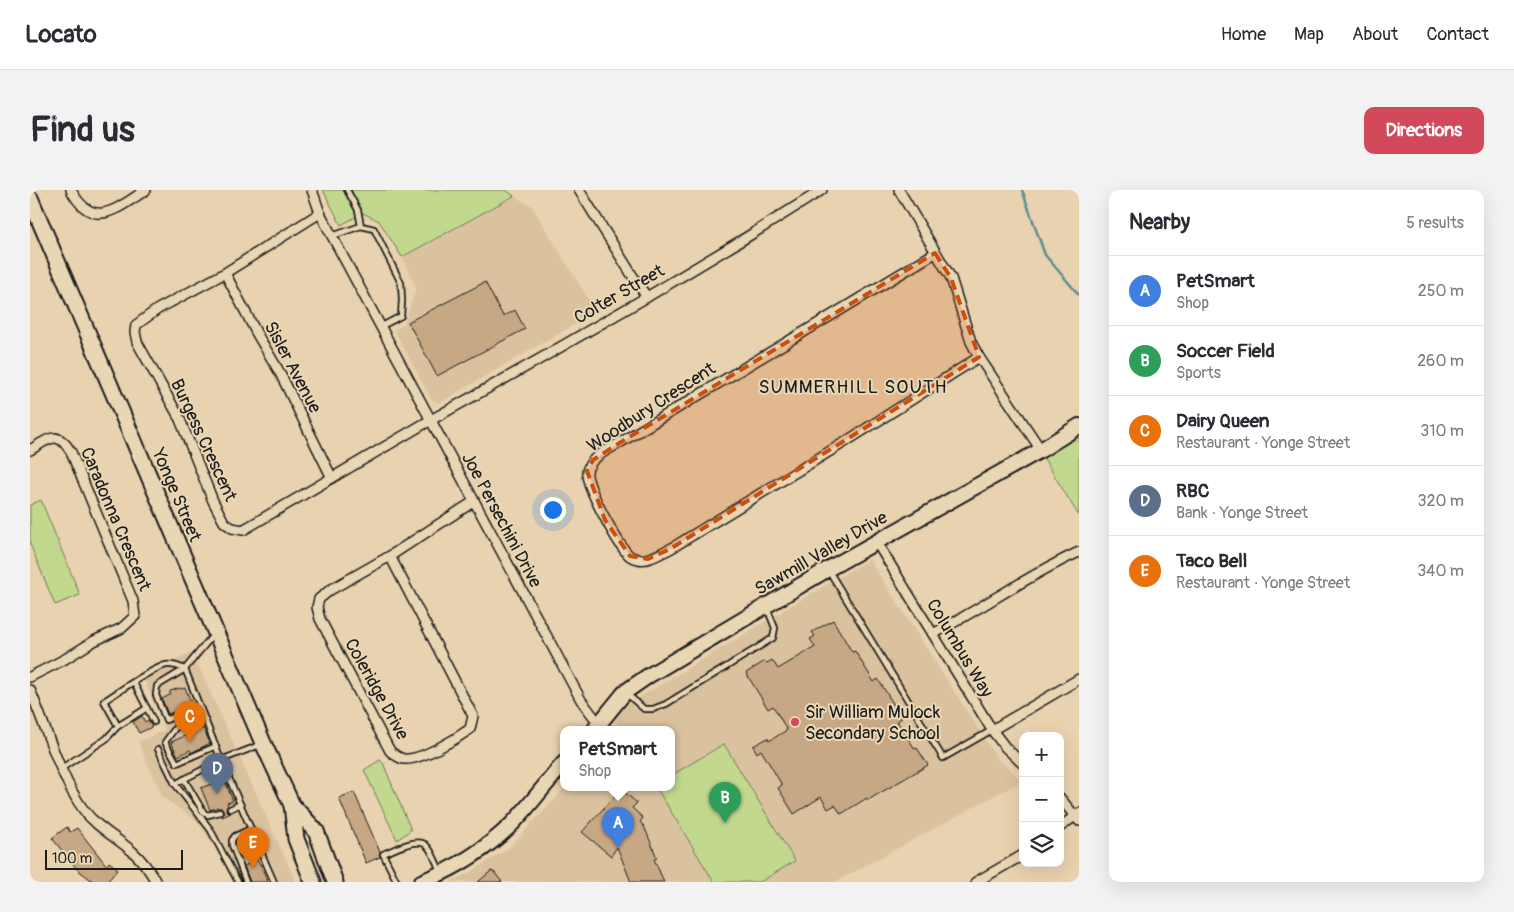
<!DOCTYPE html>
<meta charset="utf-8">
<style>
body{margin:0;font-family:Pangolin,sans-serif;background:#f2f2f3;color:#2b2b33}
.controls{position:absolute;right:15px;bottom:15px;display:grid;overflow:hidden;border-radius:10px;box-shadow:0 5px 20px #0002}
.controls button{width:45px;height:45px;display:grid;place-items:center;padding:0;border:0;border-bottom:1px solid #e1e1e2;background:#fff;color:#2b2b33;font:25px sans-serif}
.scale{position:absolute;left:15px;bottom:12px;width:138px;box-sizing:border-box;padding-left:5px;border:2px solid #1c1c1c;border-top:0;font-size:14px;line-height:18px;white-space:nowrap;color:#1c1c1c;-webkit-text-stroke:4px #e9d6b4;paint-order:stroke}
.you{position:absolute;left:522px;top:319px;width:18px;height:18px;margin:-12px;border:4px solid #fff;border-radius:50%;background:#1a73e8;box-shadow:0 0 0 8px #1a73e833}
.badge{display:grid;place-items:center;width:32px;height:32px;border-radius:50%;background:#d1495b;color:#fff;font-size:16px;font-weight:700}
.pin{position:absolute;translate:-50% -41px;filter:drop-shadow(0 1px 2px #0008)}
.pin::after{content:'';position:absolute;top:26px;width:18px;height:15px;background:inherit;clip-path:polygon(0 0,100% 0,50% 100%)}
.popup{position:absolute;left:530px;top:536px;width:115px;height:65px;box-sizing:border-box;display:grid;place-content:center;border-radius:10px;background:#fff;filter:drop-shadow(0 1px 4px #0005);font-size:16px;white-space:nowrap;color:#7c7c81}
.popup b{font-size:19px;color:#2b2b33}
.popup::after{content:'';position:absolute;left:50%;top:100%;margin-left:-10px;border:10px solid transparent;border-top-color:#fff}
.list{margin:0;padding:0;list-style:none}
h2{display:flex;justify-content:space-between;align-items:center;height:65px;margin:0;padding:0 20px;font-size:21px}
h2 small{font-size:16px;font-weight:400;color:#7c7c81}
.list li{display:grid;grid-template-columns:32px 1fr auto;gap:15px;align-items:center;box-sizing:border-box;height:70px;padding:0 20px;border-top:1px solid #e1e1e2}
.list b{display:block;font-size:19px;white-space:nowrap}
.list p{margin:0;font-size:16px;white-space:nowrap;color:#7c7c81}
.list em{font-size:16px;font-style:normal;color:#7c7c81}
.icon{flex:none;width:28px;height:28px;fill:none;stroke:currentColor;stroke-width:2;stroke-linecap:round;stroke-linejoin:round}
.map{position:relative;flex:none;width:1049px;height:692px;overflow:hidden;border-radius:10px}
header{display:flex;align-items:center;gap:30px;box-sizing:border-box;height:70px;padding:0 25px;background:#fff;border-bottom:1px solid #e1e1e2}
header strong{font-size:24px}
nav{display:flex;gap:28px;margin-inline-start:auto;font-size:18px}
.intro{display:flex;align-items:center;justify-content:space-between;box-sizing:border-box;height:120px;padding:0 30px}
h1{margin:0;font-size:35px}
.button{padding:12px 22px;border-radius:10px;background:#d1495b;color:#fff;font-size:18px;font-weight:700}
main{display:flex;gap:30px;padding:0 30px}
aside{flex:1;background:#fff;border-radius:10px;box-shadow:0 5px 20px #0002}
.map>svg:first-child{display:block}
</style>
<header>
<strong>Locato</strong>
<nav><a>Home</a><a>Map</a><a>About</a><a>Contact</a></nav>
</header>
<div class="intro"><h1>Find us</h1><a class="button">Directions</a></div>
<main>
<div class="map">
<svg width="1049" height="692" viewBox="0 0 1049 692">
<rect width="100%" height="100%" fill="#e9d2af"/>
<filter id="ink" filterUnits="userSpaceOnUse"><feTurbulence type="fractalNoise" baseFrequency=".02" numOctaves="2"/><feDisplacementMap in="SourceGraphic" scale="10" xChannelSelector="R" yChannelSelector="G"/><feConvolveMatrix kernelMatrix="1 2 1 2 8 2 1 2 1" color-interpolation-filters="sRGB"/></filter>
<g filter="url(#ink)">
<!-- built -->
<g fill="#dbc29f">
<polygon points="484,6 501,15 566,122 409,213 402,210 364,140 374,134 386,99 372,67"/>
<polygon points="839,369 967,568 992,591 805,692 420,692 439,683 480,657 536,597 642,597 642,539 589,539 584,526 600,513"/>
<polygon points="162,462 266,692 204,692 197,676 166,630 133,608 108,552 135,540 112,485"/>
</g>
<!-- green -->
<g fill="#c1d88e" stroke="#6e7a55">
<polygon points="293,0 476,0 484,6 372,67 349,31 333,23 311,35"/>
<polygon points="1049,247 1049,326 1013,267"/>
<polygon points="11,310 50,405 25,415 0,354 0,315"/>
<polygon points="694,554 765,671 730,692 684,692 626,597 642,597 642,585"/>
<polygon points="350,570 353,573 381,640 367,650 334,580"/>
</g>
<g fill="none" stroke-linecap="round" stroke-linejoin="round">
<!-- stream -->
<polyline stroke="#5c8d93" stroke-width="2.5" points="992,0 1015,65 1049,105"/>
</g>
<!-- building -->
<g fill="#c7a885" stroke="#1c1c1c">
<polygon points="455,92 473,126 485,120 495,139 407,186 378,132"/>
<polygon points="803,430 822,462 825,461 844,492 848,489 872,528 867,531 885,559 887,558 898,575 838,610 837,608 811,624 805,615 798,619 791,607 764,624 748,598 752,595 731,560 727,563 723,556 738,548 739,551 757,540 743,516 738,519 716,483 735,471 737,473 742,470 748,479 785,457 780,449 785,446 782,442"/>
<polygon points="150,498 151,499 155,498 162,514 138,524 132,509 140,505 140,501"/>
<polygon points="112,526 115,532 118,530 122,537 109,543 103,532"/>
<polygon points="173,538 180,553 161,563 160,560 148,566 141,552"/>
<polygon points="194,589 203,611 197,613 198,615 196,618 197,622 201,623 192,627 194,622 192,618 189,618 188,617 180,620 171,598"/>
<polygon points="591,599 607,613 602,618 613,628 610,632 614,636 627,668 624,669 634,692 601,692 587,657 581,666 552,642"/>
<polygon points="324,602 350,662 350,667 336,673 309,608"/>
<polygon points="37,637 40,642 47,638 77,676 79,672 88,679 77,692 64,692 48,680 33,662 22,648"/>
<polygon points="228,670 238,692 220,692 214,676"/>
<polygon points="461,681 464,682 472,692 448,692"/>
</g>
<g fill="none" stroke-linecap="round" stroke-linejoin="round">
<defs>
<g id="lane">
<polyline points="317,0 328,20 331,36"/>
<polyline points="302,46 331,36 344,39 371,93 372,110 371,126 350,137"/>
<polyline points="799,381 913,568 962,540"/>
<polyline points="104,493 124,532"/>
<polyline points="596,503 614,519 623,519 636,514 743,448 745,438 737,418"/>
<polyline points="169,516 136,530 126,505 127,496 155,479 191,570 244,692"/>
<path d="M117,518L88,536L74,511C90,501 120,479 136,475C143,474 149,477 155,479L183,445"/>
<polyline points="172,524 146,537 135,552 147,573 186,556"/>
<polyline points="128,559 145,594 180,639 208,692"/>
<polyline points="32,578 76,549 88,536"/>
<polyline points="154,589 174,623 178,625 190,622"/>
<polyline points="145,594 191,570 230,555"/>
<polyline points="200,619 210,614"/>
<polyline points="216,692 202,655 202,650 205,646 221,639"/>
<path d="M367,692L353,664C363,660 389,646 397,656C403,662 406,673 410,680"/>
</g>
<g id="street">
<path d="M41,0C63,41 86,19 116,0"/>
<polyline points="282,0 290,23 302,46 551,510 569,534"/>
<polyline points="549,0 607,93 617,107"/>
<polyline points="869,0 921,88 941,152 949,167 1011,260"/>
<polyline points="290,23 195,83 128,119 106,135 105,142 107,152 149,227 183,311 194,332 202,338 213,340 225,333 392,235 508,170 617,107 717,47 792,0"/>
<path d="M905,63L591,252C580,259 559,267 557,282C555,295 590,359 600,366C603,368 605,368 608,369C618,372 630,363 640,359L815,252L949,167"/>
<polyline points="195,83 227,144 250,183 302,288"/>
<path d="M0,260C19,249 27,239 41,262L103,411L105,426L92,438L64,451L35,469L0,487"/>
<polyline points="847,353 962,540 975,557 993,574"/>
<path d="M360,366L443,526L440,539C426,549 390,571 374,569C368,568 364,564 360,561L290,429L287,417L289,409L300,400L360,366L443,312"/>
<path d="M903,444C953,418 998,385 1049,362"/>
<path d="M0,500C16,537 30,587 53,619C66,637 86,647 103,662C112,670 120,681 126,692"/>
<polyline points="962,540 1049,489"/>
<polyline points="1030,608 1049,631"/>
<polyline points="1030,637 1049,623"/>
<polyline points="946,692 993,665"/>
</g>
<g id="secondary">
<polyline points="565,539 595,502 618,486 798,379 1011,260 1049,236"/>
<path d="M391,692C424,679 455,660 481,635C500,616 516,593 534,573"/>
</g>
<g id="primary">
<polyline points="0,8 233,553 262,615 286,641 305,692"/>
<polyline points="262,615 266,649 283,692"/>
</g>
</defs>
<!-- lane casing -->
<use href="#lane" stroke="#1c1c1c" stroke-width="8"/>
<!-- street casing -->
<use href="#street" stroke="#1c1c1c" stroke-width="12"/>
<!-- secondary casing -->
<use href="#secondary" stroke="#1c1c1c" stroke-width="18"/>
<!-- primary casing -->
<use href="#primary" stroke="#1c1c1c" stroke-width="19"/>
<!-- lane -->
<use href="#lane" stroke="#e9d6b4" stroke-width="4.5"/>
<!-- street -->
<use href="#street" stroke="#e9d6b4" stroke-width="9"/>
<!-- secondary -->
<use href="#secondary" stroke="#e9d6b4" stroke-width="14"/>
<!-- primary -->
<use href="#primary" stroke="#e9d6b4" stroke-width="15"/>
</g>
</g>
<!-- marked area -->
<path fill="#c9500e" fill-opacity="0.2" stroke="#c9500e" stroke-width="4" stroke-dasharray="10 6" stroke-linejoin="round" d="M905,63L921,88L949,167L640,359L618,369L600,366L575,330L557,281L563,270L591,252Z"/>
<!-- markers -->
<circle fill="#d1495b" stroke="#e9d6b4" stroke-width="2" cx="765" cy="532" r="5"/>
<g text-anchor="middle" stroke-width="4" stroke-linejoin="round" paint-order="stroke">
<!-- street labels -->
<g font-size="18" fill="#1c1c1c" stroke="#e9d6b4">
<text transform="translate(589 104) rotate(-30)" y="6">Colter Street</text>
<text transform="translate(263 177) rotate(62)" y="6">Sisler Avenue</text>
<text transform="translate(621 217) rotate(-33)" y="6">Woodbury Crescent</text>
<text transform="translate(174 250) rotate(65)" y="6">Burgess Crescent</text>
<text transform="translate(147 305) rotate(67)" y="6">Yonge Street</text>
<text transform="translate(86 329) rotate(67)" y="6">Caradonna Crescent</text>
<text transform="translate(472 330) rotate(62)" y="6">Joe Persechini Drive</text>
<text transform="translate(791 363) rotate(-30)" y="6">Sawmill Valley Drive</text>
<text transform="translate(930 458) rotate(59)" y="6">Columbus Way</text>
<text transform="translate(347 499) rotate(61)" y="6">Coleridge Drive</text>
</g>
<!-- poi labels -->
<g font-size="18" fill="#1c1c1c" stroke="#e9d6b4" text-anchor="start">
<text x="775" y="528">Sir William Mulock<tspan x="775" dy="21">Secondary School</tspan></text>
</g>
<!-- neighbourhood labels -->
<g font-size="19" letter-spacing="1" fill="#1c1c1c" stroke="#e9d6b4">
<text x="823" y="203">SUMMERHILL SOUTH</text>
</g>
</g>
</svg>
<div class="controls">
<button>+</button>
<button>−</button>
<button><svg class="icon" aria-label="layers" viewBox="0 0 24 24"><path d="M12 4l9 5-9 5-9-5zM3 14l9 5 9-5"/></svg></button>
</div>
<div class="scale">100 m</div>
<div class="you"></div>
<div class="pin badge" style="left:588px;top:658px;background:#3f7fe0">A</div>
<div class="popup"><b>PetSmart</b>Shop</div>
<div class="pin badge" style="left:695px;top:633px;background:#2e9e5b">B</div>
<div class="pin badge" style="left:160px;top:552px;background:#e8710a">C</div>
<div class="pin badge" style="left:187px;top:604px;background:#5c6f8a">D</div>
<div class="pin badge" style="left:223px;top:678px;background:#e8710a">E</div>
</div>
<aside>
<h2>Nearby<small>5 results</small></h2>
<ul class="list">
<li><span class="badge" style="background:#3f7fe0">A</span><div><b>PetSmart</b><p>Shop</p></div><em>250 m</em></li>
<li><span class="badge" style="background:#2e9e5b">B</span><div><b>Soccer Field</b><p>Sports</p></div><em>260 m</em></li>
<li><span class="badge" style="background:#e8710a">C</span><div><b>Dairy Queen</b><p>Restaurant · Yonge Street</p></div><em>310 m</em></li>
<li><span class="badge" style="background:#5c6f8a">D</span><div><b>RBC</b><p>Bank · Yonge Street</p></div><em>320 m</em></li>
<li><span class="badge" style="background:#e8710a">E</span><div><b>Taco Bell</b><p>Restaurant · Yonge Street</p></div><em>340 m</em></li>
</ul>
</aside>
</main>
